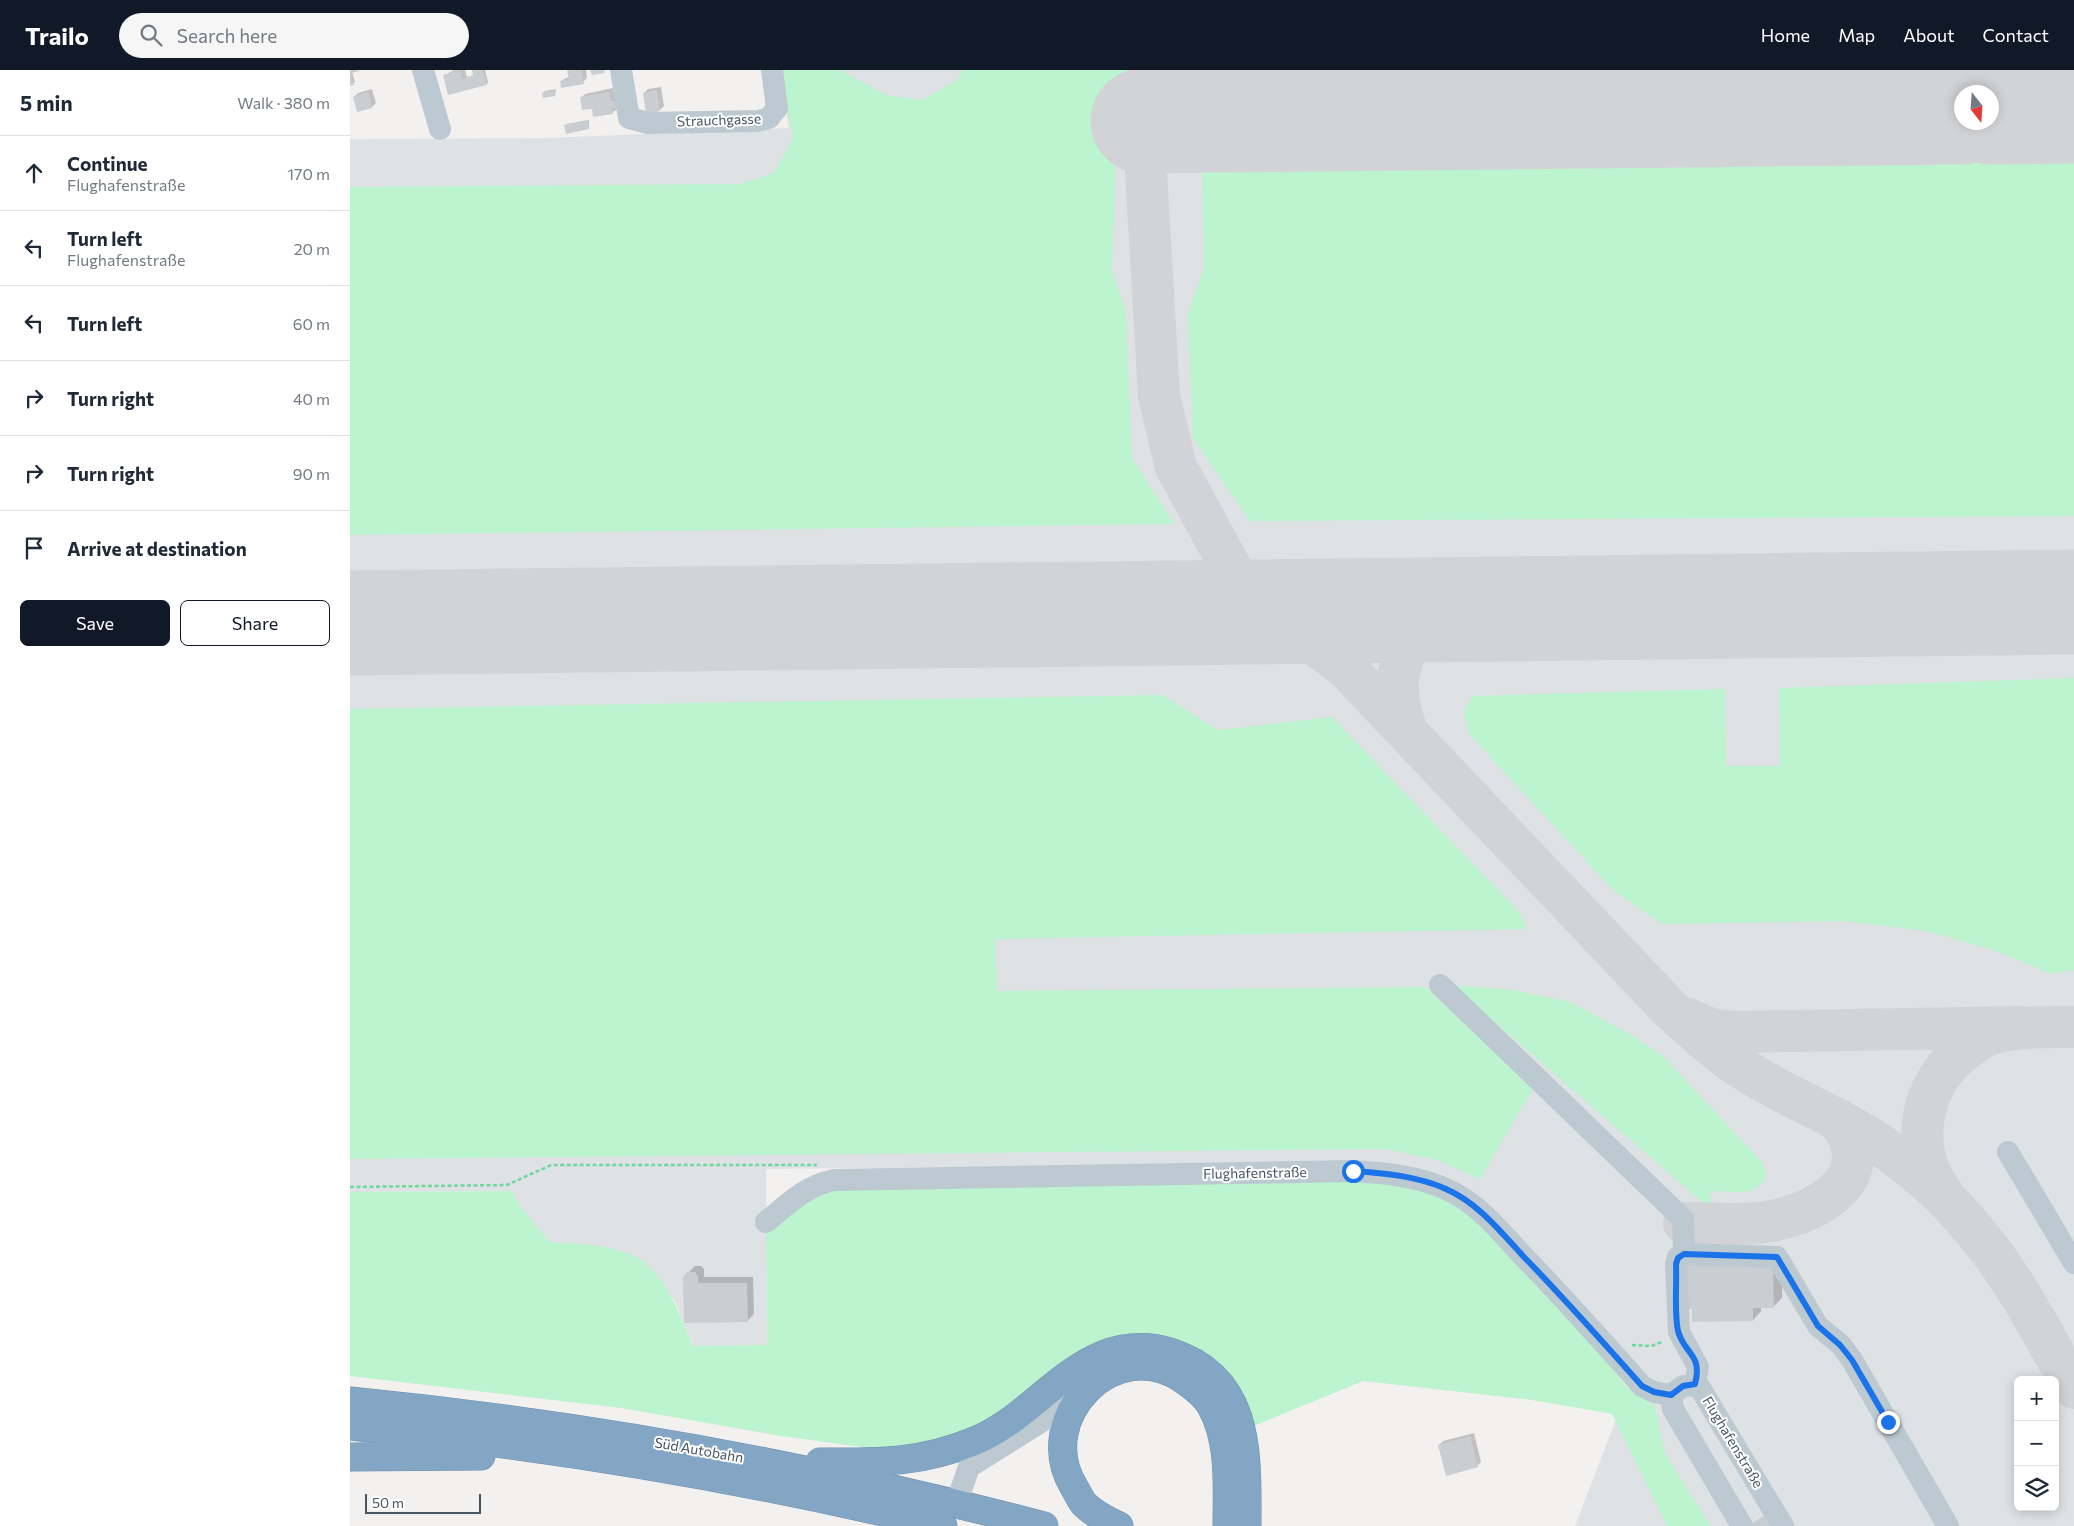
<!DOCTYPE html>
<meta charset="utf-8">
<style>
body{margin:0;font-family:Commissioner,sans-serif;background:#f6f6f7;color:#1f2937}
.controls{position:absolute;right:15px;bottom:15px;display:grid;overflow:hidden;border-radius:8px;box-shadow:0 2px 12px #0003}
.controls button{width:45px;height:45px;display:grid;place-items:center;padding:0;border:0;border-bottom:1px solid #e0e1e3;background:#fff;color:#1f2937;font:25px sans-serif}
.compass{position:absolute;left:1604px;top:15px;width:45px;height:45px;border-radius:50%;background:#fff;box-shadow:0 2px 12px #0003;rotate:163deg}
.scale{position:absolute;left:15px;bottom:12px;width:116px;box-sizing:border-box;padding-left:5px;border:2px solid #465560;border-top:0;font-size:14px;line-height:18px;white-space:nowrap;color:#465560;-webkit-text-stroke:4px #fff;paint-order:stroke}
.stop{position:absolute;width:15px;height:15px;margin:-11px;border:4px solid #1a73e8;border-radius:50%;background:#fff}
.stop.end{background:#1a73e8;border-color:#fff;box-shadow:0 1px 5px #0008}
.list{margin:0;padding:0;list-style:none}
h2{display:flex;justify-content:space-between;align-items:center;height:65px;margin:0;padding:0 20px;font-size:21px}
h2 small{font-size:16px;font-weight:400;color:#747a83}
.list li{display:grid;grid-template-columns:32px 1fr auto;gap:15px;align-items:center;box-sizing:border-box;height:75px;padding:0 20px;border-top:1px solid #e0e1e3}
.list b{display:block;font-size:19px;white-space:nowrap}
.list p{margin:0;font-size:16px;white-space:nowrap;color:#747a83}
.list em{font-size:16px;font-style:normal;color:#747a83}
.actions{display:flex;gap:10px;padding:15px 20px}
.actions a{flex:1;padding:11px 0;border:1px solid #111827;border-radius:8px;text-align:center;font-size:18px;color:#111827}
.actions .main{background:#111827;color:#fff}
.icon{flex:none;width:28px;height:28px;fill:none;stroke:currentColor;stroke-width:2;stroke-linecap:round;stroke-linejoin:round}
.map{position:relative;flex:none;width:1724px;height:1456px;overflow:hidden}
header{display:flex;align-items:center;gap:30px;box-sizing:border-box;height:70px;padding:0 25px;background:#111827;color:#fff}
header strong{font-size:24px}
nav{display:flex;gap:28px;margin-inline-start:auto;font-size:18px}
.search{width:350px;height:45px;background:#f6f6f7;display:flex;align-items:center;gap:12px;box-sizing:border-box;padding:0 18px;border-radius:28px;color:#747a83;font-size:19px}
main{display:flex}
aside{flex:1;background:#fff}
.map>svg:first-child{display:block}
</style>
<header>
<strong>Trailo</strong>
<div class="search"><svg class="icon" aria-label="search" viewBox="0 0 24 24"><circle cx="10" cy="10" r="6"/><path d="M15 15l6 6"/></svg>Search here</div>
<nav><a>Home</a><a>Map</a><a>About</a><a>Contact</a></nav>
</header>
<main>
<aside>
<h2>5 min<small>Walk · 380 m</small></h2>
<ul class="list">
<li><svg class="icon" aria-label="ahead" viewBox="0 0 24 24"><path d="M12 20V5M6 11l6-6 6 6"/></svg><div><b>Continue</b><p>Flughafenstraße</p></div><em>170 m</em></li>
<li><svg class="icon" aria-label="left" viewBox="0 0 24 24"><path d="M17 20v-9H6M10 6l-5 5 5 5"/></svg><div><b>Turn left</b><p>Flughafenstraße</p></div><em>20 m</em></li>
<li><svg class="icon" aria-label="left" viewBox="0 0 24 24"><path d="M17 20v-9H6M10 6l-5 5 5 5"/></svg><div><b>Turn left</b></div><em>60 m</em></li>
<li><svg class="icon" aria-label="right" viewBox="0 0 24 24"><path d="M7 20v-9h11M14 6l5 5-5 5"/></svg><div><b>Turn right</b></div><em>40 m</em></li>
<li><svg class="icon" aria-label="right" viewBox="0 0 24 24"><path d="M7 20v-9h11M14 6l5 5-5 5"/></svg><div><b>Turn right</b></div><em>90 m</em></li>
<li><svg class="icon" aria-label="arrive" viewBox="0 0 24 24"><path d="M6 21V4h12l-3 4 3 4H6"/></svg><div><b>Arrive at destination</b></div></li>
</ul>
<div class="actions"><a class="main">Save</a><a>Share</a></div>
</aside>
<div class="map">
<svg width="1724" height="1456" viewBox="0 0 1724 1456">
<rect width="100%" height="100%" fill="#f3f0f0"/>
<!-- airport -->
<path fill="#dfe2e5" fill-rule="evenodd" d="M429,0H1724V1456H1225L1277,1321L1292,1316L937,1094L416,1099L417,1275L343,1276L325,1232L307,1206L287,1188L262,1179L200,1172L169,1135L162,1121L0,1122V69L197,68L439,58ZM1612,22H1642V52H1612ZM1668,1310H1705V1437H1668Z"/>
<!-- green -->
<g fill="#bbf4ce">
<polygon points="430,0 490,0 536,25 572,30 607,10 613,0 834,0 777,1 768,32 762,200 776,243 782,388 824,454 0,465 0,117 390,114 424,103 443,68"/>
<polygon points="1724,90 1724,446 900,451 843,368 838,244 854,198 852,100"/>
<polygon points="1724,608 1724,900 1701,904 1644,880 1576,861 1496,851 1312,854 1263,820 1119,664 1114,642 1122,626 1375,619 1376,696 1430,696 1429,618"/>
<polygon points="812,625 868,660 982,647 1170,843 1177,859 645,869 647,921 1075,917 1183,1018 1130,1109 1087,1090 1035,1079 0,1089 0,639"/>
<path d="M1102,915L1163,920L1220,932L1283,966L1313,986L1411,1091L1417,1104C1407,1129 1385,1121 1361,1121L1360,1139Z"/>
<path d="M1019,1108L1077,1120L1126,1145L1198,1220L1277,1317L1305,1336L1315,1384L1361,1456H1317L1262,1344L1182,1330L1013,1311L901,1357L835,1275L621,1362L579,1377L534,1380L431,1366L271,1338L0,1306V1122L162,1121L169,1135L200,1172C228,1174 260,1174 286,1187C315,1202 331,1248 343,1276L417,1275L416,1162L478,1117Z"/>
</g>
<!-- shadow -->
<g fill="#0003">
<polygon points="0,0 8,0 2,2 5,12 0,15"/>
<polygon points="104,0 115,0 117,7 124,5 123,0 135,0 138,12 137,14 94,6"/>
<polygon points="218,0 236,0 237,8 233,12 211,11 220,6"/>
<polygon points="311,17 314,36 310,40 294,23 298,19"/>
<polygon points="263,18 267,39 262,43 243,37 231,28 235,24"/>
<polygon points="22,19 26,33 22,37 8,41 4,27 8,23"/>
<polygon points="206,19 205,25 193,23 195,21"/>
<polygon points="239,50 239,58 216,55 217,54"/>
<polygon points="1432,1186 1432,1228 1423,1237 1411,1237 1411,1241 1403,1250 1343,1251"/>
<polygon points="345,1196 351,1196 354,1199 354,1207 403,1207 404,1244 397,1251 336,1252 338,1203"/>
<polygon points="1124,1363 1131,1392 1127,1396 1089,1375 1093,1371"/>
</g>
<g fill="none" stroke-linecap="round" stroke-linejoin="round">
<!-- taxiway -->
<g stroke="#d2d3d6" stroke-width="42">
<polyline points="793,51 809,326 826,397 905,542"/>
<path d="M897,542C936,557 961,571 994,596L1320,939C1347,963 1372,987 1403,1005C1447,1032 1496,1050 1539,1081C1573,1105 1606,1137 1632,1170C1668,1214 1695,1269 1724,1318"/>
<path d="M1057,662C1047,634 1043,609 1056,581C1058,576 1060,571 1064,568C1078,554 1096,547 1114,540"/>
<polyline points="1338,949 1363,960 1385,962 1671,957"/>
<path d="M1593,1124C1558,1078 1569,1014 1615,980C1622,974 1632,967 1641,964C1668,956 1696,957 1724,957"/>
<path d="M1334,1153C1361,1153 1389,1156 1415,1152C1468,1145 1535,1105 1486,1048"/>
</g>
<!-- runway -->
<g stroke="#d2d3d6" stroke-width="105">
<polyline points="1642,42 1724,41"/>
<polyline points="793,51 1612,42"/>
<polyline points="0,553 1724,532"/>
</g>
</g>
<!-- building -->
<g fill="#caced3">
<polygon points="0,0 11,1 1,3 4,15 0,16"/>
<polygon points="110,0 112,9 123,5 122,0 133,0 137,15 98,25 93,5"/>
<polygon points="217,0 231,0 234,14 211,18 210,11 219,9"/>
<polygon points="240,0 254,0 255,3 242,5"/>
<polygon points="204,20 205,26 193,28 192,23"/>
<polygon points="307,20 310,41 296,44 293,23"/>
<polygon points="18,22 22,38 7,42 3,27"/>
<polygon points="259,22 261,31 265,31 266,38 262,38 263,44 243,47 242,39 232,40 230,27"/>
<polygon points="238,51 239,59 216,64 214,55"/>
<polygon points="1423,1194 1424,1238 1403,1238 1403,1251 1342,1252 1342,1239 1334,1239 1334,1195"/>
<polygon points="337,1202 345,1202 348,1206 348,1213 397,1213 398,1252 334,1253 333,1207"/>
<polygon points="1120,1366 1128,1397 1096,1406 1088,1375"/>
<polygon points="1420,1442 1428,1456 1397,1456"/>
</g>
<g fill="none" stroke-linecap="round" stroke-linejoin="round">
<defs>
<g id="highway">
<path d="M0,1331C234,1354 466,1396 694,1456"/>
<path d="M0,1356C199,1376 398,1409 593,1456"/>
<polyline points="0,1387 131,1386"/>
<path d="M470,1392C527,1392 567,1394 622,1372C669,1354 700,1311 744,1289C767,1277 795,1274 820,1282C902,1308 897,1385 897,1456"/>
<path d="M769,1456C758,1451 742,1442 734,1434C730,1429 727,1422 724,1417C682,1348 765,1262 834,1310C844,1317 855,1325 861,1336C881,1371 877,1418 877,1456"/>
</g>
</defs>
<!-- highway casing -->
<use href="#highway" stroke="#6e91b0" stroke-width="29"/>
<!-- path -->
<g stroke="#6fd69e" stroke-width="2.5" stroke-dasharray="4 2.5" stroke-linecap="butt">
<polyline points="0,1117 157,1115 201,1095 467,1095"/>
<polyline points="1282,1275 1301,1276 1312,1272"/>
</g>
<!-- minor -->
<g stroke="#bdc9d1" stroke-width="22">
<polyline points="73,0 90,59"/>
<polyline points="271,0 279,48 298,53 408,51 419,48 427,38 422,0"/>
<polyline points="1090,915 1333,1149 1334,1184 1427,1187 1468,1256 1491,1275 1502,1290 1598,1456"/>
<polyline points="1658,1082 1724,1193"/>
<path d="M416,1152C438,1134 455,1116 484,1110L1003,1101C1034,1103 1067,1106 1096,1119C1128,1133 1150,1161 1173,1186C1214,1228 1253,1272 1292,1316L1304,1322L1321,1325L1333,1316L1345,1315L1350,1318L1433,1456"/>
<polyline points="1334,1184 1328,1187 1326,1194 1329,1262 1348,1297 1345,1315"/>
<polyline points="1321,1325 1323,1339 1392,1456"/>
<polyline points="606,1434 619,1397 729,1328"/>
</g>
<!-- highway -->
<use href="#highway" stroke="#83a6c4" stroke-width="28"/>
</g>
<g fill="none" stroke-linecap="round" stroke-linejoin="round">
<!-- route -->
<path stroke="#1a73e8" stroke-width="6" d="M1003,1101C1034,1103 1067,1106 1096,1119C1128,1133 1150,1161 1173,1186C1214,1228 1253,1272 1292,1316L1304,1322L1321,1325L1333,1316L1345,1314C1353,1284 1334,1284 1328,1261C1324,1242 1327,1214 1326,1194L1328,1188L1334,1184L1427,1187L1468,1256L1490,1275L1502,1290L1538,1352"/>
</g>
<g text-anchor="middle" stroke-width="4" stroke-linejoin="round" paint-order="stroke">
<!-- street labels -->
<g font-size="14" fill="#465560" stroke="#fff">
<text transform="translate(369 50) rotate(-2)" y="5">Strauchgasse</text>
<text transform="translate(905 1103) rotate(-1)" y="5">Flughafenstraße</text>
<text transform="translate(1383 1372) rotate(59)" y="5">Flughafenstraße</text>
<text transform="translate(349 1380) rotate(10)" y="5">Süd Autobahn</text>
</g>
</g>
</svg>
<div class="controls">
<button>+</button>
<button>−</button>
<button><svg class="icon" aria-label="layers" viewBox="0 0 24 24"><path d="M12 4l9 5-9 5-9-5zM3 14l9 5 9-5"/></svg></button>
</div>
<svg class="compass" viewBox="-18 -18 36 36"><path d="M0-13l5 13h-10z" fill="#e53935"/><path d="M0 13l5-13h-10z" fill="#747a83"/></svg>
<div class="scale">50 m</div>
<div class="stop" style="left:1003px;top:1101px"></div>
<div class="stop end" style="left:1538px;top:1352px"></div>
</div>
</main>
